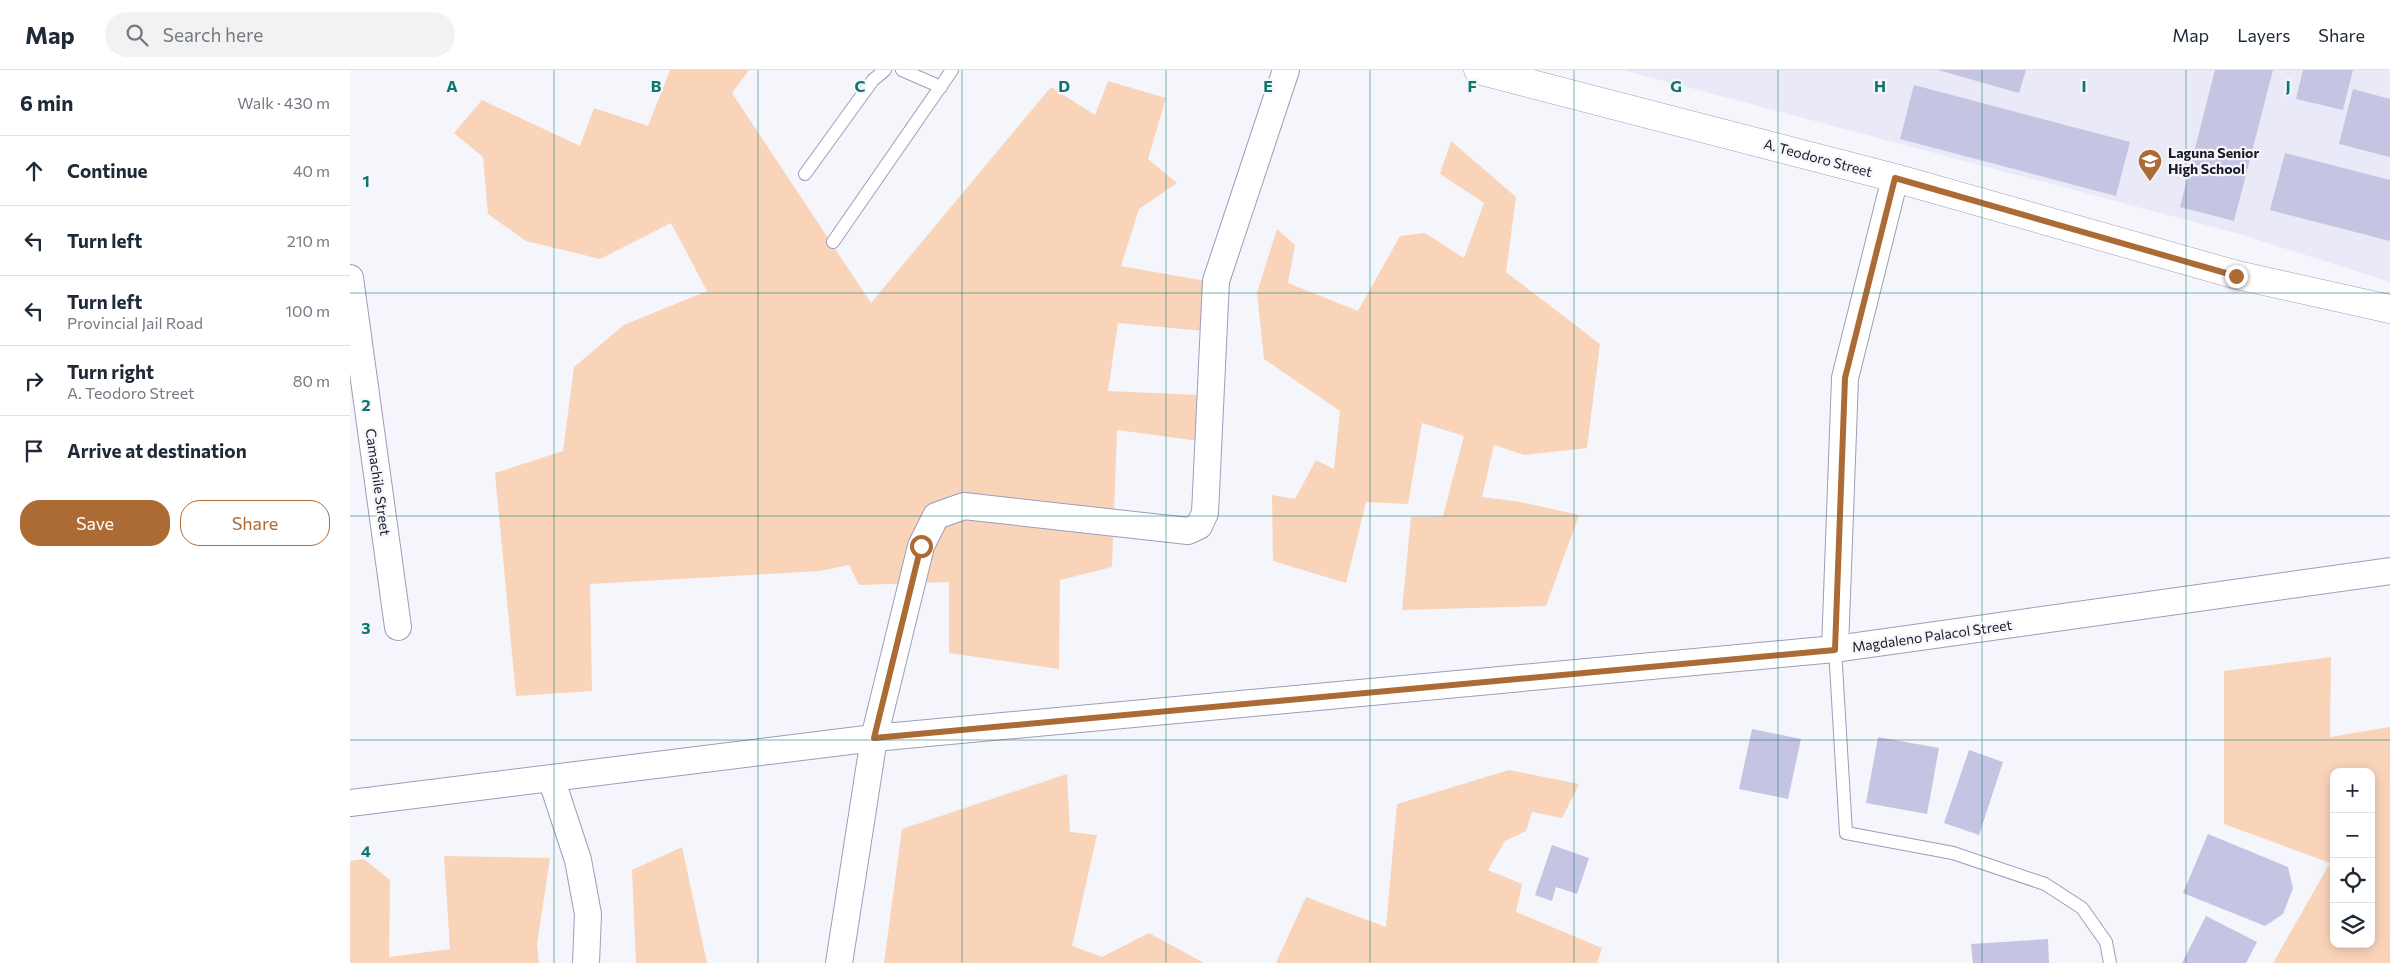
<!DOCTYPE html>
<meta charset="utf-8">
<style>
body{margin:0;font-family:Commissioner,sans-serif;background:#f2f2f3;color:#1f2937}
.controls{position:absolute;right:15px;bottom:15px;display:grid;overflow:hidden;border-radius:10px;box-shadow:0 2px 12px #0003}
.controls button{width:45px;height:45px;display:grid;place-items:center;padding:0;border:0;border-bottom:1px solid #e0e1e3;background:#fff;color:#1f2937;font:25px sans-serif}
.stop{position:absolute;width:15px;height:15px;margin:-11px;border:4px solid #ac6b35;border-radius:50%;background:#fff}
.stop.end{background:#ac6b35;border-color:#fff;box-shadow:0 1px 5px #0008}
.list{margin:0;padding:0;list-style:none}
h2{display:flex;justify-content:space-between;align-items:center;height:65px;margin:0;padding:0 20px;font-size:21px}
h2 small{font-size:16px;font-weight:400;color:#747a83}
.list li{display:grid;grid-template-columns:32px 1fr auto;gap:15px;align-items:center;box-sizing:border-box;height:70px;padding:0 20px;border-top:1px solid #e0e1e3}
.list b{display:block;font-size:19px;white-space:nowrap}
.list p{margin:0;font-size:16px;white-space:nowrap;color:#747a83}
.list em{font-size:16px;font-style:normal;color:#747a83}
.actions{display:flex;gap:10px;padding:15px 20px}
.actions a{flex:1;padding:11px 0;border:1px solid #ac6b35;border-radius:20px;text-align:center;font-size:18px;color:#ac6b35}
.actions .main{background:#ac6b35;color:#fff}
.icon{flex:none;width:28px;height:28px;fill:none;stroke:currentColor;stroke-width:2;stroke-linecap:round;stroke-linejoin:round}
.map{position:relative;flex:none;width:2040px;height:893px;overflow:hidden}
header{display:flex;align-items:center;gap:30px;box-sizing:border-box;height:70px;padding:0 25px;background:#fff;border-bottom:1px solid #e0e1e3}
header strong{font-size:24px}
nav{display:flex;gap:28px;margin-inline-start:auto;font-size:18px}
.search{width:350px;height:45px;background:#f2f2f3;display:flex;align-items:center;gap:12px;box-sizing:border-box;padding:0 18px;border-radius:28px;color:#747a83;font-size:19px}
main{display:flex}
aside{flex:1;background:#fff}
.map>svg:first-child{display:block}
</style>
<header>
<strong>Map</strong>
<div class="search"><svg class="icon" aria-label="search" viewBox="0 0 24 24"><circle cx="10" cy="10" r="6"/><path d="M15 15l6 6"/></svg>Search here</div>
<nav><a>Map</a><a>Layers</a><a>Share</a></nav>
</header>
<main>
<aside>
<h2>6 min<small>Walk · 430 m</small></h2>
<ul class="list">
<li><svg class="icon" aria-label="ahead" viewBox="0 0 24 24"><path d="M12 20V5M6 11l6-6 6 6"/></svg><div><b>Continue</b></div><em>40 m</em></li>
<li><svg class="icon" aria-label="left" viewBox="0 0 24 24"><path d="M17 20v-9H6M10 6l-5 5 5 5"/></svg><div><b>Turn left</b></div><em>210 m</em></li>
<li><svg class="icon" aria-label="left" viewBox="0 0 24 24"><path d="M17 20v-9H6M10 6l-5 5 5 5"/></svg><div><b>Turn left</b><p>Provincial Jail Road</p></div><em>100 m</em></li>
<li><svg class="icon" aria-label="right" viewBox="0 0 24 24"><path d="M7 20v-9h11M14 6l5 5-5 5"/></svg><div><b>Turn right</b><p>A. Teodoro Street</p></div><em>80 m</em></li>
<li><svg class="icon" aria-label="arrive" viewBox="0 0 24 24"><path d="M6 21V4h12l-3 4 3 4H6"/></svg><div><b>Arrive at destination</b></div></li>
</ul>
<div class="actions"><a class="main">Save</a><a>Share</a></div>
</aside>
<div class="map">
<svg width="2040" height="893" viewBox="0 0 2040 893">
<rect width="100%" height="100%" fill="#f5f5fc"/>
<!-- built -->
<polygon fill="#e9e9f8" points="1273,0 2040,0 2040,212 1893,165"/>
<!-- green -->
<g fill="#f9d4b9" fill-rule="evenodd">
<polygon points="320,0 399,0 382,23 521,233 701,17 745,45 758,11 816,28 798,89 827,113 789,139 771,196 856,211 854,261 768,253 758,321 850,325 849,371 767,360 762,497 710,510 709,599 599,583 599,512 509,515 499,495 470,501 240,514 242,621 166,626 145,403 213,381 224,297 274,255 357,221 321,153 250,189 176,171 138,144 133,87 104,63 132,30 230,76 244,38 298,56"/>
<polygon points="1101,71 1166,127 1156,202 1250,274 1237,378 1174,385 1144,375 1132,427 1171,432 1229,445 1196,536 1052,540 1061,447 1093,446 1114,366 1072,353 1058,434 1016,432 996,513 923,491 922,425 945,429 966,390 984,399 990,341 914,289 907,223 927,159 945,175 938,213 1008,241 1050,166 1075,163 1114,188 1134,133 1090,104"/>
<path d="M1981,587L1980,667L2040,657V893H1923L1980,793L1874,754V601ZM1984,702H2021V874H1984Z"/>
<polygon points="1159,700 1229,714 1212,748 1182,742 1176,761 1155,771 1138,800 1172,814 1166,842 1252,878 1247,893 926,893 956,827 1036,857 1047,734"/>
<polygon points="717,704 720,762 747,765 722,876 752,887 799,863 854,893 534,893 552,759"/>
<polygon points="332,777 357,893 286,893 282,800"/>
<polygon points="94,786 200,788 187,874 189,893 0,893 0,791 14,789 40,810 39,887 100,879"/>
</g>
<!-- building -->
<g fill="#c5c4e3">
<polygon points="1588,0 1676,0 1669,23"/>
<polygon points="1865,0 1923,0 1884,151 1830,137"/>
<polygon points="1953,0 2003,0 1993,40 1946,29"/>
<polygon points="1564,15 1780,72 1766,126 1550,69"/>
<polygon points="2003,19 2040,29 2040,87 1989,74"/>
<polygon points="1935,83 2040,110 2040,171 1920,140"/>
<polygon points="1402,659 1451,669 1438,729 1389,719"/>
<polygon points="1528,667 1589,678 1577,744 1516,733"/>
<polygon points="1619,680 1653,692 1629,765 1594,753"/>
<polygon points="1858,764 1938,797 1943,818 1933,844 1915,856 1833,823"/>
<polygon points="1202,775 1239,788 1227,824 1206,817 1202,831 1185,825"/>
<polygon points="1856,846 1907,872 1896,893 1832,893"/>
<polygon points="1698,869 1699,893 1623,893 1621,874"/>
</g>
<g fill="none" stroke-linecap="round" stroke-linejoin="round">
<defs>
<g id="service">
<polyline points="552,0 591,17"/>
<polyline points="455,104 523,10 535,0"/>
<polyline points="483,172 602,0"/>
<polyline points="1485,579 1496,763 1603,783 1695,814 1732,838 1756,872 1760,893"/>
</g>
<g id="minor">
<polyline points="0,208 48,557"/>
<polyline points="1485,579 1495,308 1545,108"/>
<polyline points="201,708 228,790 238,844 236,893"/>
<polyline points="0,733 524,668 1485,579 2040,501"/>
<polyline points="489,893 524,668 571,476 586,446 614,436 838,461 849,456 855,443 866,211 936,0"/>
</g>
<polyline id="tertiary" points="1128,0 1545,108 1887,205 2040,239"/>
</defs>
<!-- service casing -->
<use href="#service" stroke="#9e9dbb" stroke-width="14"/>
<!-- minor casing -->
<use href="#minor" stroke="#9e9dbb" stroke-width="28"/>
<!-- tertiary casing -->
<use href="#tertiary" stroke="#9e9dbb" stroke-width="29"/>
<!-- service -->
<use href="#service" stroke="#fff" stroke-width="12"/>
<!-- minor -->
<use href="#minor" stroke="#fff" stroke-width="26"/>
<!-- tertiary -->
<use href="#tertiary" stroke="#fff" stroke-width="28"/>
</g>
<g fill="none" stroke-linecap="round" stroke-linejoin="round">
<!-- route -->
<polyline stroke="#ac6b35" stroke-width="6" points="571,476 524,668 1485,580 1495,308 1545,108 1886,206"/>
</g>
<!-- grid -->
<path fill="none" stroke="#0f766e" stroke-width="1" stroke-opacity="0.55" d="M204,0V893M408,0V893M612,0V893M816,0V893M1020,0V893M1224,0V893M1428,0V893M1632,0V893M1836,0V893M0,223H2040M0,446H2040M0,670H2040"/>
<!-- icons -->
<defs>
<symbol id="school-pin" viewBox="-11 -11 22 30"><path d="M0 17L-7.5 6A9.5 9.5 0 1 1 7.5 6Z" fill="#ac6b35" stroke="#f5f5fc"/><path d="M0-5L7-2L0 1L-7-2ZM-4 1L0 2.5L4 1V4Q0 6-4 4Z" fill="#fff"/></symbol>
</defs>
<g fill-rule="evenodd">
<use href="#school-pin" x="1786" y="77" width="28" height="38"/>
</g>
<g text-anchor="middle" stroke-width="4.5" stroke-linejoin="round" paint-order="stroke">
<!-- poi labels -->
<g font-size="14" font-weight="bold" fill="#1b1a26" stroke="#f5f5fc" text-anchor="start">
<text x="1818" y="88">Laguna Senior<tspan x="1818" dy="16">High School</tspan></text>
</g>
<!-- street labels -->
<g font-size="14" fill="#1b1a26" stroke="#f5f5fc">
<text transform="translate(1468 88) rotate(15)" y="5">A. Teodoro Street</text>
<text transform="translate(28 412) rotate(82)" y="5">Camachile Street</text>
<text transform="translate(1582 566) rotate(-8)" y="5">Magdaleno Palacol Street</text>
</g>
</g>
<g font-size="16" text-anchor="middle" font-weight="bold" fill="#0f766e" stroke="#f5f5fc" stroke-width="4.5" stroke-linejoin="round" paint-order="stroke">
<text x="102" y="22">A</text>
<text x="306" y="22">B</text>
<text x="510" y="22">C</text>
<text x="714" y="22">D</text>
<text x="918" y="22">E</text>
<text x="1122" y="22">F</text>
<text x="1326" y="22">G</text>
<text x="1530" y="22">H</text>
<text x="1734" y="22">I</text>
<text x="1938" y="22">J</text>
<text x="16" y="117">1</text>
<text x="16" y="341">2</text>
<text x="16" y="564">3</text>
<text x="16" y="787">4</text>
</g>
</svg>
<div class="controls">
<button>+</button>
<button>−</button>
<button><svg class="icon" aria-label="locate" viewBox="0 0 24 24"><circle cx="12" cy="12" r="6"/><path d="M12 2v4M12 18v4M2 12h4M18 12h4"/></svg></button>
<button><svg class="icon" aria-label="layers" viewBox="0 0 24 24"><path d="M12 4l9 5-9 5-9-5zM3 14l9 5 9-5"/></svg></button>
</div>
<div class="stop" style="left:571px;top:476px"></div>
<div class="stop end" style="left:1886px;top:206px"></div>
</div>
</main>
